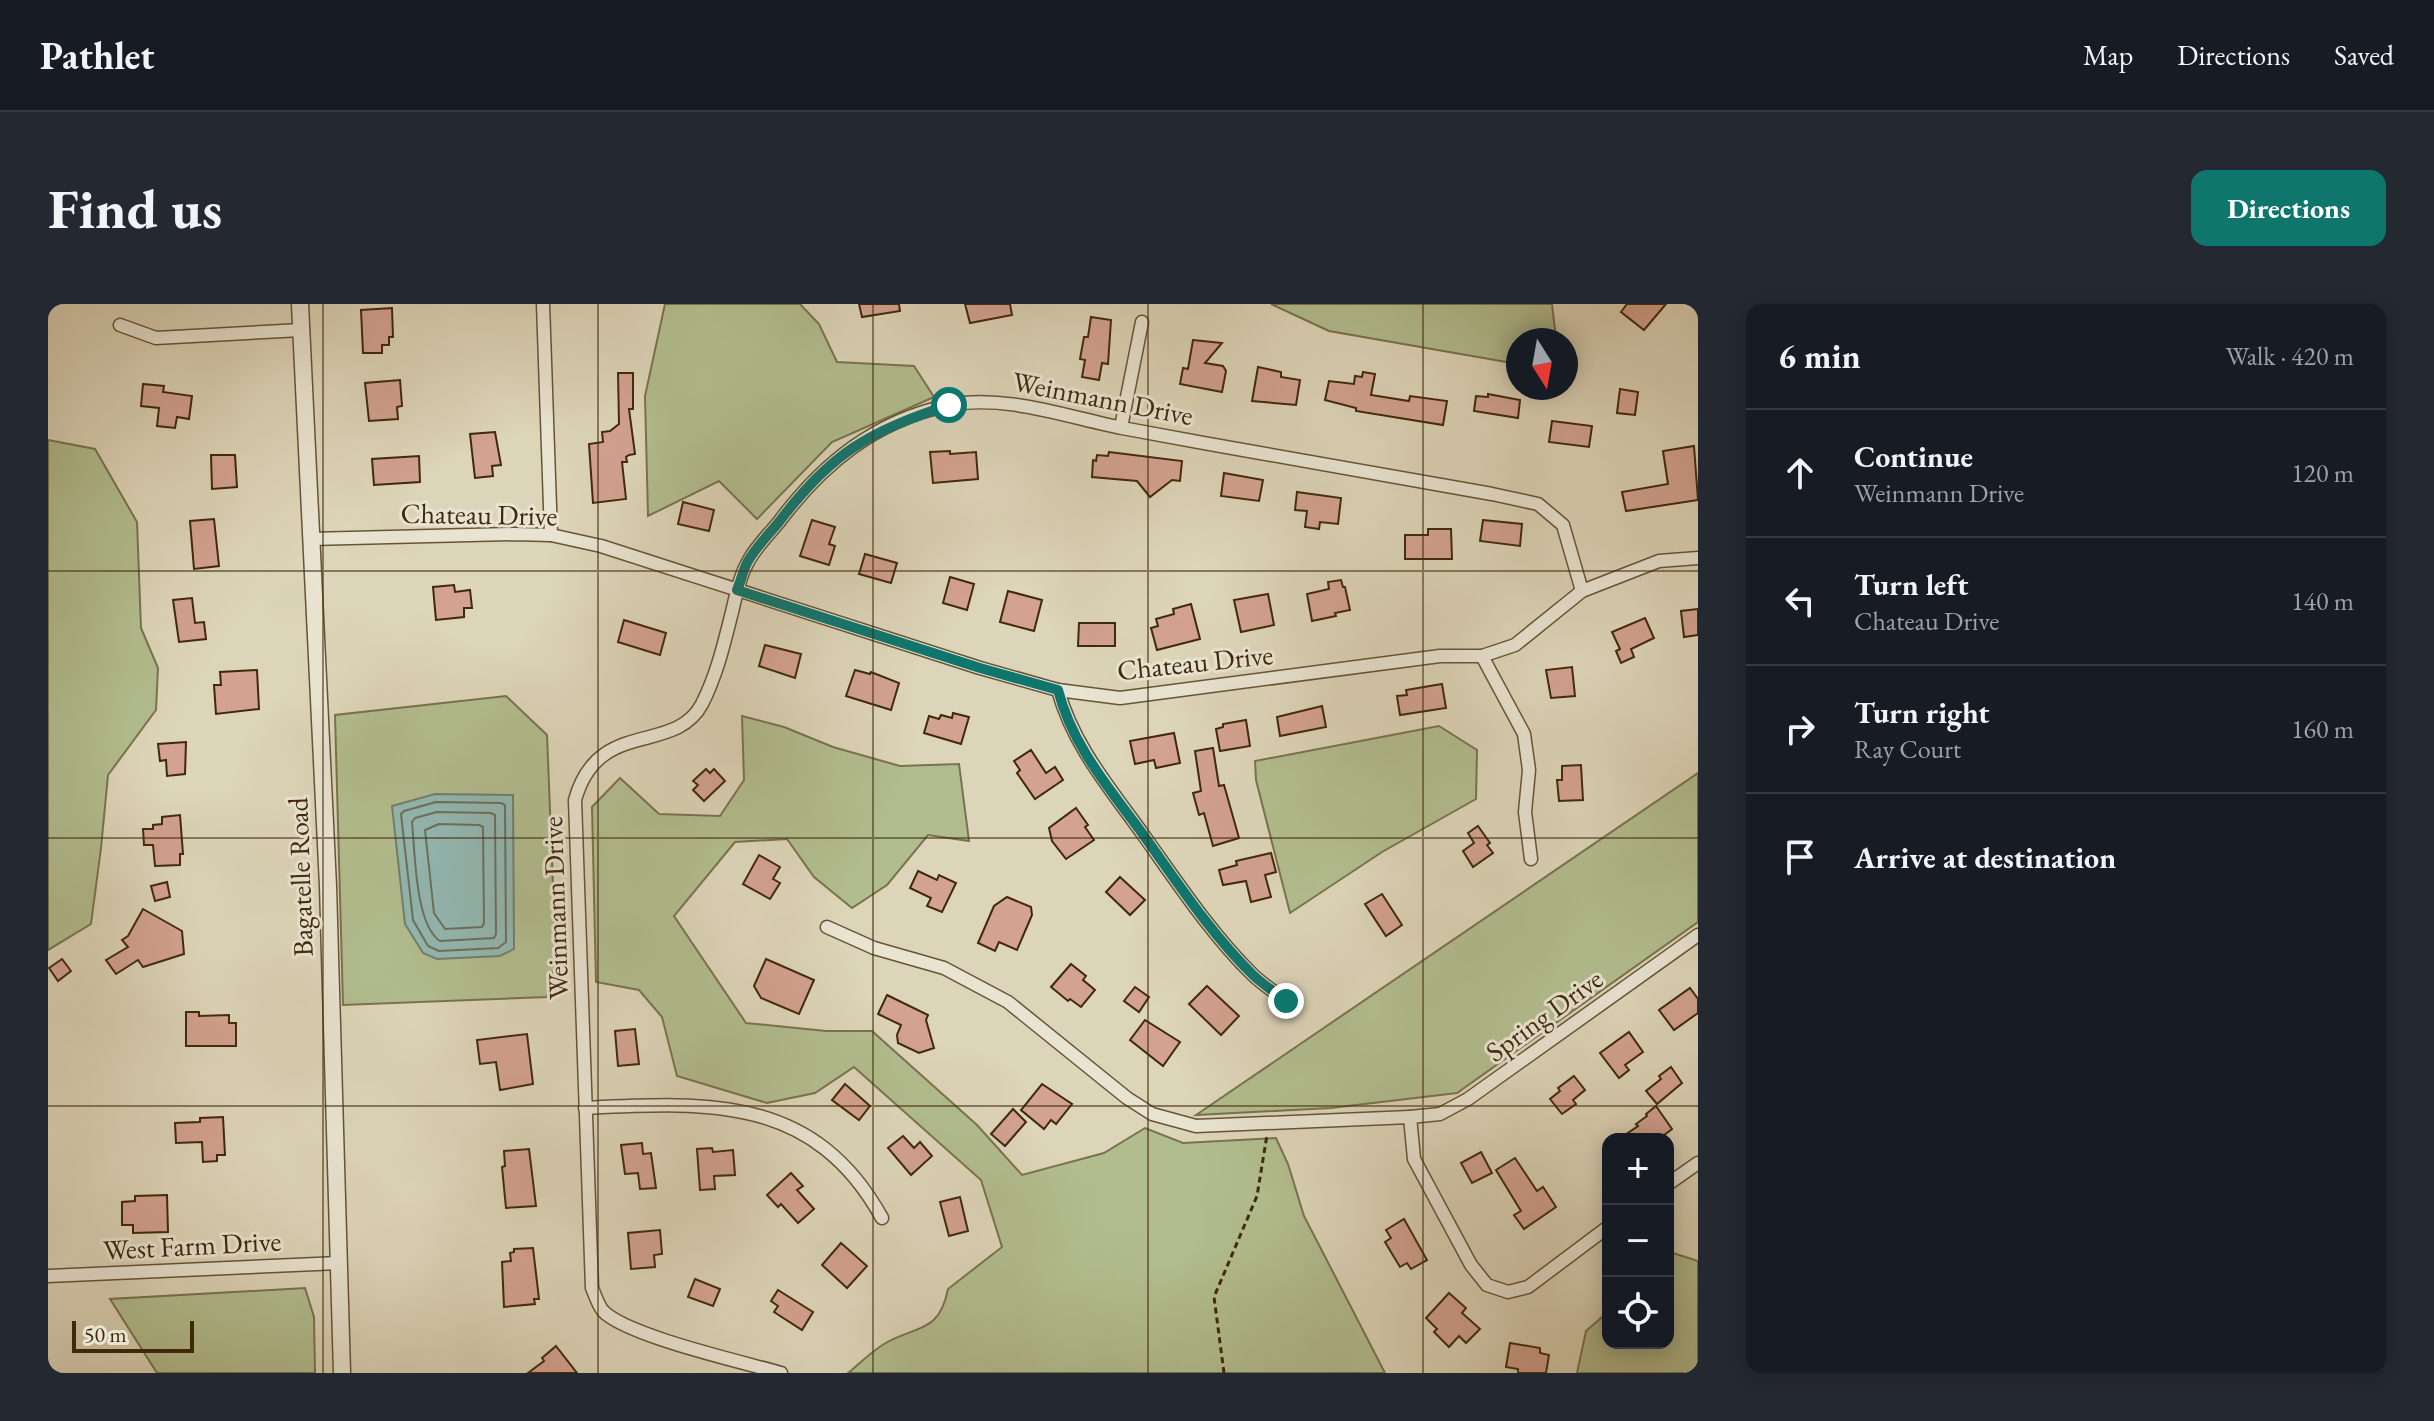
<!DOCTYPE html>
<meta charset="utf-8">
<style>
body{margin:0;font-family:"EB Garamond",serif;background:#242831;color:#f1f3f6}
.controls{position:absolute;right:24px;bottom:24px;display:grid;overflow:hidden;border-radius:16px;box-shadow:0 4px 20px #0003}
.controls button{width:72px;height:72px;display:grid;place-items:center;padding:0;border:0;border-bottom:2px solid #363941;background:#171b24;color:#f1f3f6;font:40px sans-serif}
.compass{position:absolute;left:1458px;top:24px;width:72px;height:72px;border-radius:50%;background:#171b24;box-shadow:0 4px 20px #0003;rotate:169deg}
.scale{position:absolute;left:24px;bottom:20px;width:122px;box-sizing:border-box;padding-left:8px;border:4px solid #40290b;border-top:0;font-size:22px;line-height:28px;white-space:nowrap;color:#40290b;-webkit-text-stroke:6px #e9e4d2;paint-order:stroke}
.stop{position:absolute;width:24px;height:24px;margin:-18px;border:6px solid #0f766e;border-radius:50%;background:#fff}
.stop.end{background:#0f766e;border-color:#fff;box-shadow:0 2px 8px #0008}
.list{margin:0;padding:0;list-style:none}
h2{display:flex;justify-content:space-between;align-items:center;height:104px;margin:0;padding:0 32px;font-size:34px}
h2 small{font-size:26px;font-weight:400;color:#9ea1a6}
.list li{display:grid;grid-template-columns:52px 1fr auto;gap:24px;align-items:center;box-sizing:border-box;height:128px;padding:0 32px;border-top:2px solid #363941}
.list b{display:block;font-size:30px;white-space:nowrap}
.list p{margin:0;font-size:26px;white-space:nowrap;color:#9ea1a6}
.list em{font-size:26px;font-style:normal;color:#9ea1a6}
.icon{flex:none;width:44px;height:44px;fill:none;stroke:currentColor;stroke-width:2;stroke-linecap:round;stroke-linejoin:round}
.map{position:relative;flex:none;width:1650px;height:1069px;overflow:hidden;border-radius:16px}
header{display:flex;align-items:center;gap:48px;box-sizing:border-box;height:112px;padding:0 40px;background:#171b24;border-bottom:2px solid #363941}
header strong{font-size:38px}
nav{display:flex;gap:44px;margin-inline-start:auto;font-size:28px}
.intro{display:flex;align-items:center;justify-content:space-between;box-sizing:border-box;height:192px;padding:0 48px}
h1{margin:0;font-size:56px}
.button{padding:20px 36px;border-radius:16px;background:#0f766e;color:#fff;font-size:28px;font-weight:700}
main{display:flex;gap:48px;padding:0 48px}
aside{flex:1;background:#171b24;border-radius:16px;box-shadow:0 4px 20px #0003}
.map>svg:first-child{display:block}
</style>
<header>
<strong>Pathlet</strong>
<nav><a>Map</a><a>Directions</a><a>Saved</a></nav>
</header>
<div class="intro"><h1>Find us</h1><a class="button">Directions</a></div>
<main>
<div class="map">
<svg width="1650" height="1069" viewBox="0 0 1650 1069">
<rect width="100%" height="100%" fill="#ddd5b9"/>
<filter id="stains"><feTurbulence type="fractalNoise" baseFrequency=".0025" numOctaves="4"/><feColorMatrix values="0 0 0 0 .2 0 0 0 0 .09 0 0 0 0 .02 0 0 0 .5 -.17"/></filter>
<radialGradient id="worn" r=".72"><stop offset=".6" stop-color="#630" stop-opacity="0"/><stop offset="1" stop-color="#630" stop-opacity=".3"/></radialGradient>
<!-- green -->
<g fill="#b2bd8f" stroke="#79734d" stroke-width="2">
<polygon points="617,0 752,0 771,20 789,58 866,62 886,93 784,138 709,215 671,177 600,212 597,92"/>
<polygon points="1223,0 1504,0 1507,26 1498,36 1470,36 1470,60 1281,27"/>
<polygon points="0,136 47,145 89,218 93,324 110,364 108,406 60,471 53,544 43,620 0,646"/>
<polygon points="458,392 499,431 508,657 499,693 295,701 287,411"/>
<path d="M694,412L736,423L785,443L852,462L911,460L921,537L880,531L839,581L804,604L766,573L739,535L687,538L626,612L698,719L778,727H824L929,821L974,871L1056,849L1097,824L1135,839L1228,834L1240,860L1256,912L1337,1069H800C811,1060 823,1048 836,1040C867,1021 891,1031 900,985L954,943L933,876L806,763L767,789L719,799L629,772L614,713L591,686L548,678L544,503L572,474L611,510L672,512L696,476Z"/>
<polygon points="1391,422 1429,446 1428,495 1334,548 1242,609 1208,476 1207,457"/>
<polygon points="1650,469 1650,618 1409,789 1283,804 1148,811"/>
<polygon points="1625,949 1650,957 1650,1069 1529,1069 1538,1027 1560,1008 1560,1039 1620,1039 1620,953"/>
<polygon points="257,984 266,1013 267,1069 109,1069 62,995"/>
</g>
<!-- water -->
<polygon fill="#93b8b2" stroke="#727f6f" stroke-width="2" points="387,490 465,491 466,645 452,652 389,655 375,649 357,620 344,502"/>
<g fill="none" stroke-linecap="round" stroke-linejoin="round">
<!-- shore -->
<g stroke="#6a705e" stroke-width="2">
<polygon points="388,498 453,499 457,501 458,638 450,644 391,647 380,642 365,616 353,510 356,507"/>
<path d="M389,508L443,509L447,511L448,630L446,634L392,637C367,621 367,547 364,518L367,514Z"/>
<polygon points="391,520 431,521 435,523 436,619 434,623 397,625 386,609 377,526"/>
</g>
</g>
<!-- building -->
<g fill="#d3a290" stroke="#40290b" stroke-width="2">
<polygon points="811,0 851,0 852,7 814,13"/>
<polygon points="917,0 962,0 964,11 922,19"/>
<polygon points="1579,0 1618,0 1596,26 1573,8"/>
<polygon points="344,4 345,33 341,33 341,41 334,41 334,49 315,49 313,6"/>
<polygon points="1043,13 1063,16 1060,60 1054,59 1051,76 1034,73 1037,56 1032,55 1036,33 1040,33"/>
<polygon points="1145,36 1174,39 1157,59 1175,62 1178,67 1174,88 1132,80 1135,64 1140,65"/>
<polygon points="1210,63 1233,68 1233,73 1252,76 1248,101 1204,97"/>
<polygon points="1315,68 1327,70 1323,91 1361,97 1362,92 1399,97 1395,121 1308,107 1308,104 1277,96 1281,77 1306,80 1307,72 1314,73"/>
<polygon points="570,69 585,69 585,105 581,105 587,150 581,151 578,153 579,158 574,158 578,195 545,199 541,140 555,138 554,128 562,127 571,120"/>
<polygon points="352,76 354,102 349,103 350,115 321,117 317,79"/>
<polygon points="95,80 116,82 115,88 144,92 141,115 129,113 127,124 109,122 111,104 93,102"/>
<polygon points="1572,85 1590,88 1587,111 1569,109"/>
<polygon points="1440,90 1472,96 1470,114 1426,107 1428,92 1440,93"/>
<polygon points="1504,117 1544,122 1541,143 1501,138"/>
<polygon points="447,128 453,161 444,162 445,172 427,174 422,130"/>
<polygon points="1646,142 1650,196 1578,207 1574,188 1620,180 1615,147"/>
<polygon points="902,147 902,150 928,148 930,175 885,179 882,148"/>
<polygon points="1061,148 1134,157 1132,177 1124,176 1102,193 1089,177 1044,173 1045,156 1048,157 1049,151 1060,152"/>
<polygon points="163,151 187,151 189,183 164,185"/>
<polygon points="371,152 372,178 326,181 324,155"/>
<polygon points="1176,169 1215,176 1211,197 1173,192"/>
<polygon points="1249,188 1293,194 1290,220 1272,218 1271,225 1257,223 1259,207 1247,206"/>
<polygon points="635,198 666,206 661,227 630,220"/>
<polygon points="166,215 171,262 146,265 142,217"/>
<polygon points="764,216 787,223 781,240 787,242 781,261 752,252"/>
<polygon points="1435,216 1474,220 1472,242 1432,237"/>
<polygon points="1380,225 1403,225 1404,255 1357,255 1357,231 1380,231"/>
<polygon points="817,250 849,259 843,279 811,270"/>
<polygon points="902,273 926,280 919,306 895,299"/>
<polygon points="1293,276 1295,283 1297,283 1302,306 1287,309 1288,312 1264,317 1259,290 1281,285 1280,278"/>
<polygon points="406,281 407,288 422,286 424,304 416,304 416,313 388,316 385,283"/>
<polygon points="960,287 994,296 986,327 952,318"/>
<polygon points="1220,290 1226,321 1193,328 1186,296"/>
<polygon points="144,294 147,319 156,318 158,335 131,338 125,296"/>
<polygon points="1143,300 1152,335 1109,346 1103,324 1110,322 1108,315 1126,310 1125,305"/>
<polygon points="1650,305 1650,331 1636,333 1633,307"/>
<polygon points="1597,314 1606,334 1583,345 1586,353 1573,359 1568,347 1572,345 1564,328"/>
<polygon points="576,316 618,329 612,351 570,338"/>
<polygon points="1031,319 1067,319 1067,342 1030,342"/>
<polygon points="717,341 753,350 747,374 711,362"/>
<polygon points="1524,363 1527,392 1503,394 1498,366"/>
<polygon points="209,366 211,405 168,410 166,381 173,381 172,368"/>
<polygon points="807,366 822,370 823,368 851,379 843,406 798,392"/>
<polygon points="1394,380 1398,404 1352,411 1349,392 1359,391 1358,386"/>
<polygon points="1274,402 1278,423 1232,432 1229,413"/>
<polygon points="905,409 921,413 913,440 876,429 881,412 891,415 893,411 904,414"/>
<polygon points="1198,416 1202,442 1172,447 1168,425 1175,423 1175,420"/>
<polygon points="1126,429 1132,459 1108,464 1106,456 1087,460 1082,437"/>
<polygon points="138,438 137,470 119,472 118,456 112,457 110,440"/>
<polygon points="1165,444 1171,482 1176,481 1191,534 1165,542 1156,509 1151,511 1145,489 1153,487 1147,447"/>
<polygon points="983,446 998,469 1007,463 1015,476 987,495 969,469 972,466 966,457"/>
<polygon points="1533,461 1535,496 1511,497 1509,476 1514,476 1514,462"/>
<polygon points="658,465 662,469 666,465 677,477 656,497 645,486 650,481 645,477"/>
<polygon points="1028,504 1040,521 1037,523 1046,536 1018,555 1004,537 1001,524"/>
<polygon points="132,511 135,550 132,550 132,561 107,562 105,541 96,541 95,525 105,525 105,521 114,520 114,513"/>
<polygon points="1430,522 1442,539 1439,541 1445,549 1425,563 1415,547 1426,539 1420,529"/>
<polygon points="1223,549 1228,568 1217,571 1223,593 1203,598 1198,577 1175,581 1171,566 1189,561 1188,557"/>
<polygon points="711,551 732,563 725,575 732,579 722,595 695,580"/>
<polygon points="870,567 889,576 891,571 908,579 894,608 879,602 883,594 862,584"/>
<polygon points="1072,573 1097,596 1082,611 1058,588"/>
<polygon points="119,578 122,593 107,597 103,582"/>
<polygon points="1334,590 1354,621 1338,632 1317,600"/>
<polygon points="959,593 983,603 984,611 969,646 951,638 947,647 930,639 946,602"/>
<polygon points="95,605 134,627 136,650 95,663 90,656 68,670 58,656 80,643 74,636 80,632"/>
<polygon points="14,655 23,667 10,677 1,664"/>
<polygon points="718,655 766,676 751,710 713,694 706,682"/>
<polygon points="1023,660 1038,672 1035,676 1047,686 1033,703 1022,695 1020,697 1003,683"/>
<polygon points="1159,682 1191,712 1173,731 1141,700"/>
<polygon points="1087,683 1101,693 1091,708 1076,697"/>
<polygon points="1642,684 1650,695 1650,709 1626,726 1611,706"/>
<polygon points="839,691 880,711 878,716 886,744 871,749 850,739 849,731 853,721 830,710"/>
<polygon points="138,708 151,708 151,712 181,711 181,719 188,719 188,742 138,742"/>
<polygon points="1097,716 1132,738 1115,762 1082,736"/>
<polygon points="587,725 591,760 570,762 567,727"/>
<polygon points="1581,728 1595,748 1577,761 1581,766 1571,774 1552,749"/>
<polygon points="479,730 485,780 452,786 448,758 432,760 429,736"/>
<polygon points="1623,763 1634,779 1609,800 1598,787 1613,775 1611,772"/>
<polygon points="1526,772 1537,786 1525,796 1528,800 1514,810 1502,795 1512,787 1510,784"/>
<polygon points="797,780 822,802 811,816 784,796"/>
<polygon points="994,780 1024,800 1008,820 1003,816 996,825 973,806"/>
<polygon points="1608,802 1624,825 1611,835 1571,835 1590,822 1588,820 1599,812 1598,810"/>
<polygon points="965,805 978,818 957,842 943,830"/>
<polygon points="175,813 177,851 169,851 169,857 155,858 154,838 128,839 127,819 152,818 152,814"/>
<polygon points="855,832 866,844 872,838 884,852 863,871 840,844"/>
<polygon points="594,839 595,850 603,849 608,884 592,885 590,869 577,870 573,841"/>
<polygon points="664,844 665,848 685,846 687,871 666,872 667,885 652,886 649,845"/>
<polygon points="481,845 488,902 458,904 454,863 457,862 456,847"/>
<polygon points="1433,848 1444,869 1424,879 1413,859"/>
<polygon points="1467,854 1489,887 1495,883 1508,903 1476,925 1466,911 1473,907 1448,866"/>
<polygon points="743,869 755,882 749,886 766,905 750,919 733,900 730,903 719,891"/>
<polygon points="119,891 120,928 85,929 85,921 74,921 74,898 87,897 87,892"/>
<polygon points="912,893 920,927 901,932 892,898"/>
<polygon points="1356,915 1379,956 1363,965 1359,959 1352,963 1337,938 1343,934 1338,926"/>
<polygon points="612,926 614,950 606,951 607,963 583,965 580,929"/>
<polygon points="793,939 819,962 799,984 774,961"/>
<polygon points="485,944 491,995 486,995 487,1000 456,1003 454,958 463,957 462,949 466,948 466,945"/>
<polygon points="647,975 672,985 665,1002 640,993"/>
<polygon points="730,986 765,1008 754,1026 726,1008 730,1002 723,997"/>
<polygon points="1401,989 1418,1004 1414,1009 1432,1025 1418,1039 1411,1032 1401,1043 1386,1028 1389,1025 1378,1014"/>
<polygon points="1462,1039 1492,1044 1492,1049 1501,1051 1498,1069 1470,1069 1470,1065 1458,1063"/>
<polygon points="508,1042 529,1069 480,1069 496,1057 494,1054"/>
</g>
<g fill="none" stroke-linecap="round" stroke-linejoin="round">
<defs>
<g id="minor">
<polyline points="495,0 503,231"/>
<polyline points="72,21 108,34 253,26"/>
<polyline points="1073,123 1094,18"/>
<polyline points="262,235 466,230 503,231 553,242 932,364 1010,386 1072,394 1392,352 1434,352 1467,341 1534,287 1611,257 1650,254"/>
<polyline points="1434,352 1476,430 1481,466 1477,508 1483,555"/>
<path d="M1010,386C1025,441 1061,483 1094,529C1127,575 1163,630 1204,670C1214,680 1227,688 1238,697"/>
<polyline points="779,623 826,644 896,664 960,698 1079,794 1104,810 1148,822 1362,813 1366,855 1423,961 1439,981 1460,988 1480,983 1560,923"/>
<path d="M537,804C660,798 766,791 834,914"/>
<polyline points="1362,813 1392,810 1420,795 1650,631"/>
<polyline points="1620,880 1650,859"/>
<polyline points="0,972 291,959"/>
<path d="M733,1069C695,1058 579,1032 555,1007C550,1001 547,991 544,984L527,496C550,413 626,452 654,400C669,370 676,340 684,308C688,291 692,271 701,256C708,243 721,230 731,218C775,159 827,117 901,101C957,90 1019,113 1074,124C1197,147 1320,168 1444,190L1490,200L1515,221L1534,287"/>
</g>
<polyline id="tertiary" points="252,0 280,582 294,1069"/>
</defs>
<!-- minor casing -->
<use href="#minor" stroke="#675436" stroke-width="15"/>
<!-- tertiary casing -->
<use href="#tertiary" stroke="#675436" stroke-width="19"/>
<!-- path -->
<polyline stroke="#40290b" stroke-width="3" stroke-dasharray="6 4" stroke-linecap="butt" points="1176,1069 1166,993 1209,892 1219,831"/>
<!-- minor -->
<use href="#minor" stroke="#e9e4d2" stroke-width="12"/>
<!-- tertiary -->
<use href="#tertiary" stroke="#e9e4d2" stroke-width="16"/>
</g>
<g fill="none" stroke-linecap="round" stroke-linejoin="round">
<!-- route -->
<path stroke="#0f766e" stroke-width="10" d="M901,101C820,128 783,149 731,218C721,230 708,243 700,257C695,266 693,277 689,286L932,364L1010,386C1024,441 1061,484 1094,529C1127,575 1163,630 1204,670C1214,680 1227,688 1238,697"/>
</g>
<!-- grid -->
<path fill="none" stroke="#40290b" stroke-width="2" stroke-opacity="0.55" d="M275,0V1069M550,0V1069M825,0V1069M1100,0V1069M1375,0V1069M0,267H1650M0,534H1650M0,802H1650"/>
<g text-anchor="middle" stroke-width="6" stroke-linejoin="round" paint-order="stroke">
<!-- street labels -->
<g font-size="28" fill="#40290b" stroke="#e9e4d2">
<text transform="translate(1055 94) rotate(11)" y="10">Weinmann Drive</text>
<text transform="translate(431 210) rotate(1)" y="10">Chateau Drive</text>
<text transform="translate(1147 358) rotate(-6)" y="10">Chateau Drive</text>
<text transform="translate(252 573) rotate(-92)" y="10">Bagatelle Road</text>
<text transform="translate(507 604) rotate(-92)" y="10">Weinmann Drive</text>
<text transform="translate(1496 711) rotate(-36)" y="10">Spring Drive</text>
<text transform="translate(144 941) rotate(-3)" y="10">West Farm Drive</text>
</g>
</g>
<rect width="100%" height="100%" filter="url(#stains)"/>
<rect width="100%" height="100%" fill="url(#worn)"/>
</svg>
<div class="controls">
<button>+</button>
<button>−</button>
<button><svg class="icon" aria-label="locate" viewBox="0 0 24 24"><circle cx="12" cy="12" r="6"/><path d="M12 2v4M12 18v4M2 12h4M18 12h4"/></svg></button>
</div>
<svg class="compass" viewBox="-18 -18 36 36"><path d="M0-13l5 13h-10z" fill="#e53935"/><path d="M0 13l5-13h-10z" fill="#9ea1a6"/></svg>
<div class="scale">50 m</div>
<div class="stop" style="left:901px;top:101px"></div>
<div class="stop end" style="left:1238px;top:697px"></div>
</div>
<aside>
<h2>6 min<small>Walk · 420 m</small></h2>
<ul class="list">
<li><svg class="icon" aria-label="ahead" viewBox="0 0 24 24"><path d="M12 20V5M6 11l6-6 6 6"/></svg><div><b>Continue</b><p>Weinmann Drive</p></div><em>120 m</em></li>
<li><svg class="icon" aria-label="left" viewBox="0 0 24 24"><path d="M17 20v-9H6M10 6l-5 5 5 5"/></svg><div><b>Turn left</b><p>Chateau Drive</p></div><em>140 m</em></li>
<li><svg class="icon" aria-label="right" viewBox="0 0 24 24"><path d="M7 20v-9h11M14 6l5 5-5 5"/></svg><div><b>Turn right</b><p>Ray Court</p></div><em>160 m</em></li>
<li><svg class="icon" aria-label="arrive" viewBox="0 0 24 24"><path d="M6 21V4h12l-3 4 3 4H6"/></svg><div><b>Arrive at destination</b></div></li>
</ul>
</aside>
</main>
